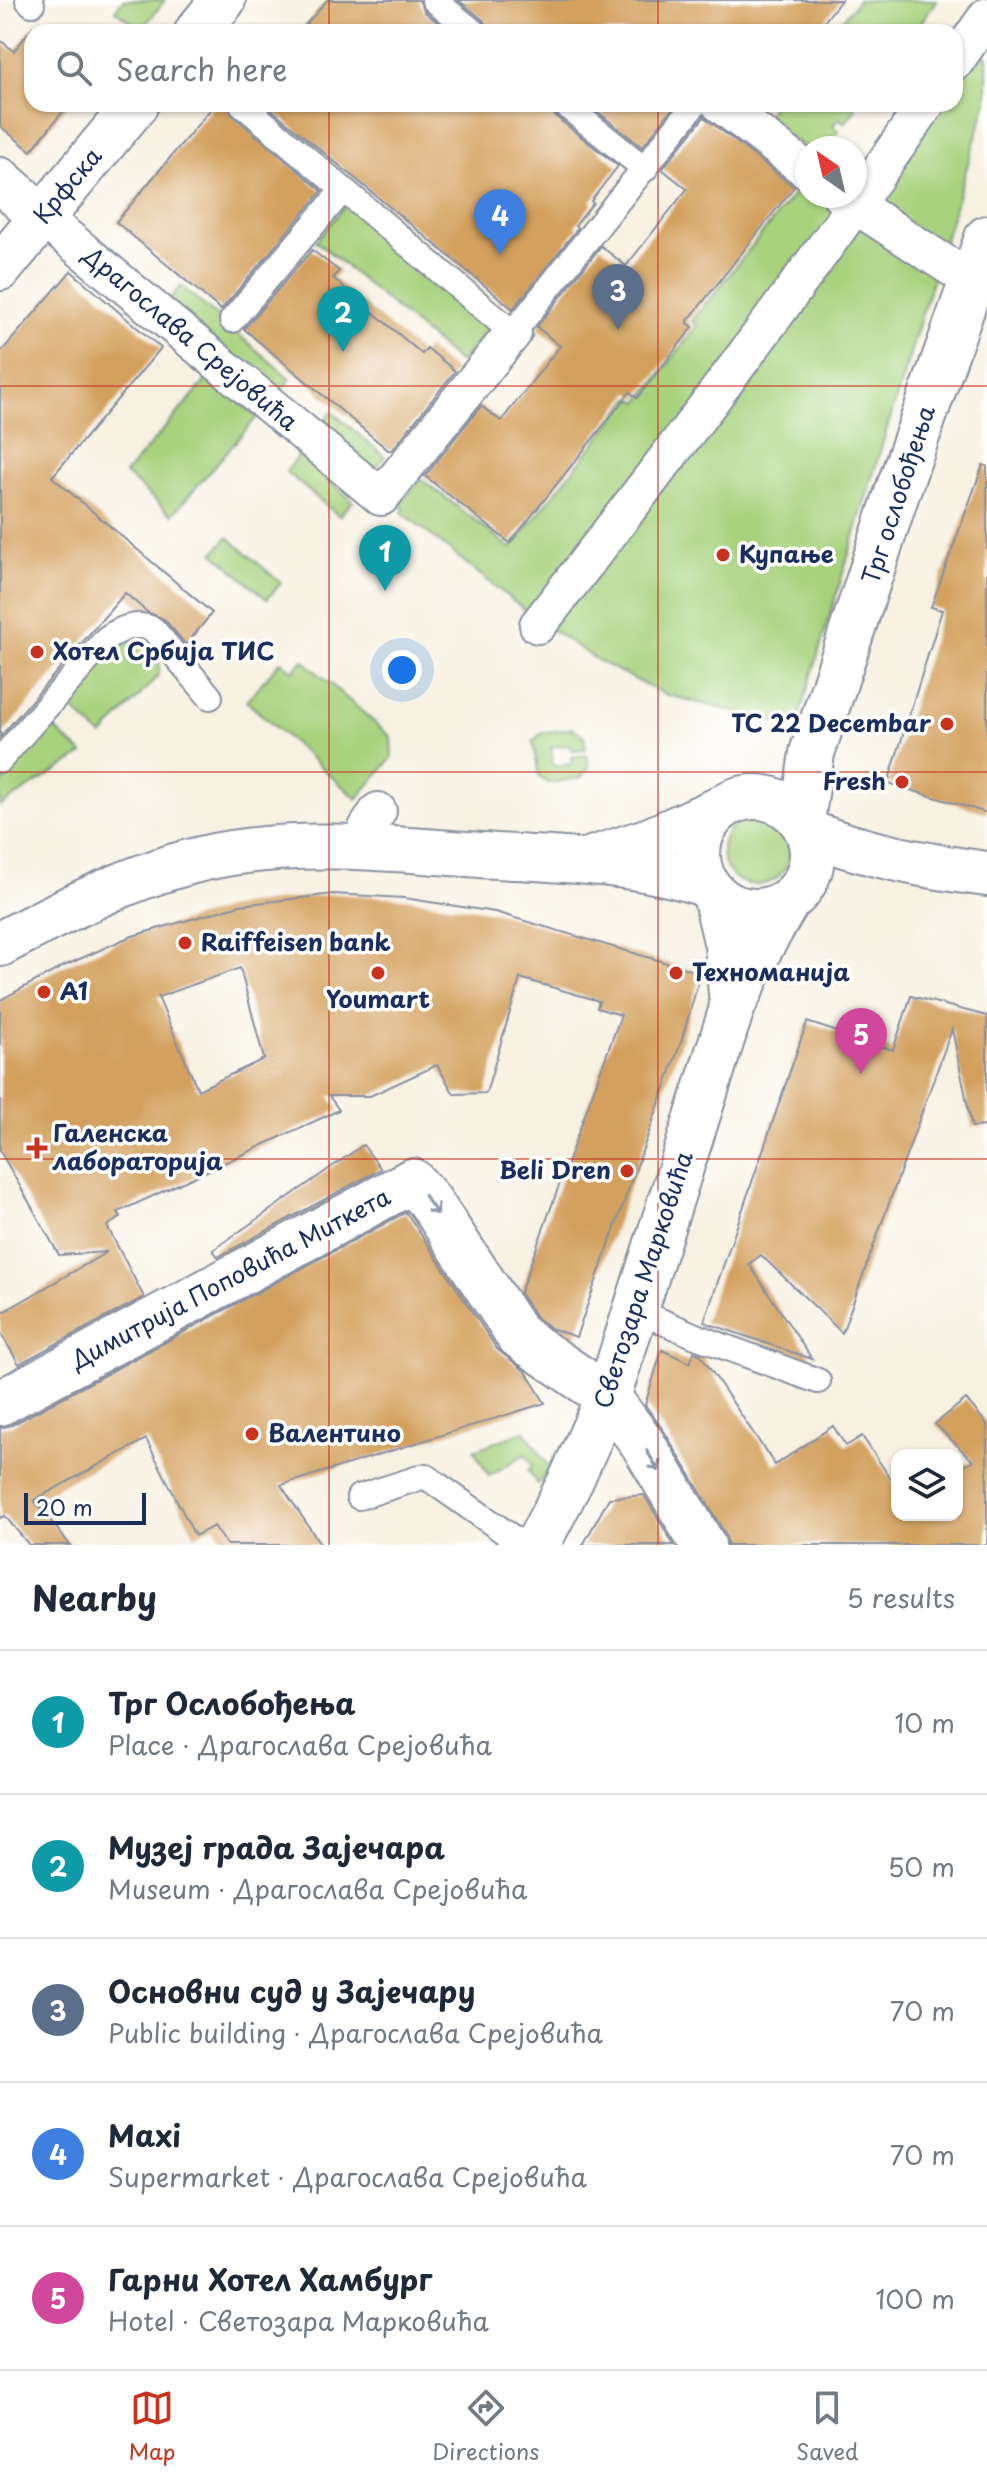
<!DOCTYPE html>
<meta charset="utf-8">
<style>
body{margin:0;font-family:"Playpen Sans",sans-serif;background:#f6f6f7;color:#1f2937}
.controls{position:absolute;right:24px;bottom:24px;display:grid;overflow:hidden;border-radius:16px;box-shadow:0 2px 6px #0004}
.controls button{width:72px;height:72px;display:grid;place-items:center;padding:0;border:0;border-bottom:2px solid #e0e1e3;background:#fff;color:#1f2937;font:40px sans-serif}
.compass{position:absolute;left:795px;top:136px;width:72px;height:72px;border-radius:50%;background:#fff;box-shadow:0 2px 6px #0004;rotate:326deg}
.scale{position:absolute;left:24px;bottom:20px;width:122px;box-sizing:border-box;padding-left:8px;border:4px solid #1b2f5e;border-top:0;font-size:22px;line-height:28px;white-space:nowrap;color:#1b2f5e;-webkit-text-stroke:6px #fff;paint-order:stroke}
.you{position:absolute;left:402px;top:670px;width:28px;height:28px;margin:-20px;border:6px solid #fff;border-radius:50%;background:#1a73e8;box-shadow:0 0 0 12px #1a73e833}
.badge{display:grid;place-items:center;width:52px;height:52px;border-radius:50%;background:#c8321e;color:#fff;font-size:26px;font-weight:700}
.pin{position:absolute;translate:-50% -66px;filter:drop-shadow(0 2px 4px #0008)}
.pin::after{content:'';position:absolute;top:42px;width:28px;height:24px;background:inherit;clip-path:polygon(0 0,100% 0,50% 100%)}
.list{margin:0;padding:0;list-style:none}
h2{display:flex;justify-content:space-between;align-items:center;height:104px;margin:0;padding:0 32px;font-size:34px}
h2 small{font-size:26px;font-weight:400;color:#747a83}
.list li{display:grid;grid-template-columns:52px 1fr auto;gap:24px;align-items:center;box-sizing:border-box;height:144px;padding:0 32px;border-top:2px solid #e0e1e3}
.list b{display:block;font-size:30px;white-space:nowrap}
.list p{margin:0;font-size:26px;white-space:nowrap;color:#747a83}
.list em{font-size:26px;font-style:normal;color:#747a83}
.icon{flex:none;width:44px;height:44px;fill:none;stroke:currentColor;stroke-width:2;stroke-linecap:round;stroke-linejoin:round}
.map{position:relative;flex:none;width:987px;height:1545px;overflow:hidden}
.search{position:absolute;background:#fff;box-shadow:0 2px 6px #0004;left:24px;right:24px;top:24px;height:88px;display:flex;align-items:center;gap:20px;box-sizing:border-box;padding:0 28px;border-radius:24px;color:#747a83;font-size:30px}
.sheet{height:824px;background:#fff}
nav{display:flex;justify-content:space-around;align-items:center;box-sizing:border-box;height:112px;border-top:2px solid #e0e1e3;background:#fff;font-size:22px;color:#747a83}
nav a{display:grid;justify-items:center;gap:4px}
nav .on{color:#c8321e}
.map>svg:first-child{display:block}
</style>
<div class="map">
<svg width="987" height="1545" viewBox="0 0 987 1545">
<rect width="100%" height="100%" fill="#fff"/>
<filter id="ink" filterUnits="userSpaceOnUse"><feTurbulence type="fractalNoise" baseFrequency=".0125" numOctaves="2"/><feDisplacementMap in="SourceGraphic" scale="16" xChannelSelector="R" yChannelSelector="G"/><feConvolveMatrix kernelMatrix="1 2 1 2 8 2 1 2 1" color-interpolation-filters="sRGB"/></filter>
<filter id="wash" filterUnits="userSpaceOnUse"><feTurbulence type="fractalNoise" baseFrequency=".006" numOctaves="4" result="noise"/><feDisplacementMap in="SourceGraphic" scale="32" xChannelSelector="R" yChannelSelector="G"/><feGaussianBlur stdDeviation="1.8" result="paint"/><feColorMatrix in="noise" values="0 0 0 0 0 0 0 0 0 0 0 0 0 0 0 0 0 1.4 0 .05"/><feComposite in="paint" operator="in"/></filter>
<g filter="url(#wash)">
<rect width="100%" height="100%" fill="#f7f1e2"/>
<!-- green -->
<g fill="#a8d27e" stroke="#62806e" stroke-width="2">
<polygon points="123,0 165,0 141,30 115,10"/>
<polygon points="858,0 937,0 914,32 838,32 835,30"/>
<polygon points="981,53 987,56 987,101 796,727 664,694 600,662 537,620 402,512 404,508 400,504 421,479 511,548 631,398 639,402 697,326 692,321 801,185 807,190 807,196 816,196 853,223 934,104 955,104 955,73"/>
<polygon points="774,104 850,104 856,109 845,123 838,118 833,126 839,131 826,148 807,148 761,120"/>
<polygon points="347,203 490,326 460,363 316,241"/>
<polygon points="181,286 291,379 278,394 168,301"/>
<polygon points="210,376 257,417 172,515 125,474"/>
<polygon points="332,412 385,457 372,473 318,428"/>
<polygon points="299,455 353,501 339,516 286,472"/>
<polygon points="228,537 281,583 267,599 214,553"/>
<path d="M129,642C152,645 164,651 158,676L102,736L63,701L102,657Z"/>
<polygon points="303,660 391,737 392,758 357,799 246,701 281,661 293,671"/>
<polygon points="46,721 83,754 0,806 0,787"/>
<polygon points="573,728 584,736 586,749 571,750 570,745 551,747 553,766 572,764 572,757 587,755 589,768 580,778 548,783 539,777 533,741 542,733"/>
<circle cx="756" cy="851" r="34"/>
<polygon points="525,1431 549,1467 538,1485 528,1470 533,1466 525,1454 489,1476 474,1450"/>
</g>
<g id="blocks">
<!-- building -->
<g fill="#d3a05d" fill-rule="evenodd">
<polygon points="327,0 419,0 425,12 450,32 299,32"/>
<polygon points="458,0 841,0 816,32 489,32 483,20"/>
<polygon points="32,28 32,104 69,104 31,151 0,126 0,40 14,51"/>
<polygon points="215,104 227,104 232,115 322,191 221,310 116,222"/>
<polygon points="265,104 549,104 555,116 618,166 591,201 593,203 575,226 578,228 513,309"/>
<polygon points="588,104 676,104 642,147"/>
<polygon points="704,117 794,187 687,322 693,327 637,398 630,392 510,543 425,476 481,406 501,421 560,346 537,327 601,246 626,266 687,189 662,169"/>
<polygon points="312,250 339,271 333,278 422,354 427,348 455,371 392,450 388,450 244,329"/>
<polygon points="71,271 161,348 52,477 212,613 186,645 164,619 147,612 125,593 0,737 0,353"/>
<polygon points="983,465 987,466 987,813 888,783 942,610 931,607"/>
<path d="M333,894L404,898L495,912L701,973L681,1042L576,1337L550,1328L537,1318L520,1293L621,1015L597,1008L599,1001L520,978L486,1093L454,1094L437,1065L370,1096H329L339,1110L118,1212L121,1217L107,1226L144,1297L19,1364L0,1332V1314L107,1252L59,1255L0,1151V1000L64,966L129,937L240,905ZM240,968L264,1059L198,1090L158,997Z"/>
<polygon points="911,996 987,1016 987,1126 972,1127 952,1029 842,1333 761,1255 749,1264 812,1359 704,1322 807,1022 893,1050"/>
<polygon points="363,1145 381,1169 218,1257 213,1250"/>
<polygon points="406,1212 497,1349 526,1372 545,1403 281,1485 321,1545 227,1545 214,1526 195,1536 146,1439 34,1500 70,1545 29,1545 5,1516 0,1518 0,1428 12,1425"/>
<polygon points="662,1350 690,1363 694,1352 700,1354 775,1465 833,1426 846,1446 862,1436 897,1488 897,1515 957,1515 957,1468 973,1461 935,1424 966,1399 987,1424 987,1545 728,1545 724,1532 664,1431 645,1405"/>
<polygon points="644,1495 674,1545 583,1545 609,1498"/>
</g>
</g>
</g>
<g filter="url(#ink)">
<use href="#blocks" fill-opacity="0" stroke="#8990a0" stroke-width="2"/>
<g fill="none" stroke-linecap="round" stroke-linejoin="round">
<defs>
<g id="service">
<polyline points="28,0 32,4"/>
<polyline points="434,0 474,32"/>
<polyline points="242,104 513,333 695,104"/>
<polyline points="564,104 645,169"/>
<polyline points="232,320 343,190"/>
<path d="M0,760L107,638C122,628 136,622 153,629L210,697"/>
<polyline points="635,1310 698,1337 818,1381"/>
<polyline points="359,1497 425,1476 523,1545"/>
</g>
<g id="pedestrian">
<polyline points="955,62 987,16"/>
<polyline points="720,104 807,170"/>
<polyline points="841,196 972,281"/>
<polyline points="42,217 381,497 513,333"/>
<path d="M538,625C671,454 803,283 926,104"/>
<polyline points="362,847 367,828 378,811"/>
</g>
<g id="minor">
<polyline points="197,32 223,0"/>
<polyline points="0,180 42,217"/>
<polyline points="0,268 136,104"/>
<polyline points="0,1403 412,1181 429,1200 518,1335 531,1345 608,1397 643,1444 703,1545"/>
</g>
<g id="tertiary">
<circle cx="755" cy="854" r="57"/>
<polyline points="802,821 812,753 897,493 987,238"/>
<path d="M809,833C867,855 925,866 987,874"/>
<polyline points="592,859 650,840 718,810"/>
<polyline points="715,895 727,945 732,1006"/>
<path d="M0,944C72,906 149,866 231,853C319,839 409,851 497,856C567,860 640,862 707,885"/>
<polyline points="537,1545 571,1480 608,1397 732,1008 761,947 787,902"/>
</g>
</defs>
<!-- service casing -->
<use href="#service" stroke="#8990a0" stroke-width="28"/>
<!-- pedestrian casing -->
<use href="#pedestrian" stroke="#8990a0" stroke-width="40"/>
<!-- minor casing -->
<use href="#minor" stroke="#8990a0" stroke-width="48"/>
<!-- tertiary casing -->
<use href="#tertiary" stroke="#8990a0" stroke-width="48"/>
<!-- service -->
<use href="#service" stroke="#fff" stroke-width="24"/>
<!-- pedestrian -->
<use href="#pedestrian" stroke="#fff" stroke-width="36"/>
<!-- minor -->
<use href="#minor" stroke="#fff" stroke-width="44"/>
<!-- tertiary -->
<use href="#tertiary" stroke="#fff" stroke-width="44"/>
</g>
<!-- one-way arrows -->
<defs><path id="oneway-shaft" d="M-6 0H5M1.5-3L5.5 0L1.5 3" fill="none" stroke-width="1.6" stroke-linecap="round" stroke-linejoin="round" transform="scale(2)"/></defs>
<g stroke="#8d97ae">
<use href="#oneway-shaft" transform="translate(431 1205) rotate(54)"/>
<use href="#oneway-shaft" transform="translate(653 1461) rotate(59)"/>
</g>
</g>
<!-- grid -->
<path fill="none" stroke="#c8321e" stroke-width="2" stroke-opacity="0.55" d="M329,0V32M658,0V32M329,104V1545M658,104V1545M0,386H987M0,772H987M0,1159H987"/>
<!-- markers -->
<g fill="#c8321e" stroke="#fff" stroke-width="3">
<circle cx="723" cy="555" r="8"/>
<circle cx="37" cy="652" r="8"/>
<circle cx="947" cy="724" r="8"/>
<circle cx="902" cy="782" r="8"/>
<circle cx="185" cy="943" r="8"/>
<circle cx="378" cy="973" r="8"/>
<circle cx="676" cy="973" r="8"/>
<circle cx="44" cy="992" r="8"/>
<path d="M33 1136h8v8h8v8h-8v8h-8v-8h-8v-8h8z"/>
<circle cx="627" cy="1171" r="8"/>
<circle cx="252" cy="1434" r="8"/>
</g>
<g text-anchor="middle" stroke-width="7" stroke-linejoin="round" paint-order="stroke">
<!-- street labels -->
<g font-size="24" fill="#1b2f5e" stroke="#fff">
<text transform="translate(68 186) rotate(-50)" y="8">Крфска</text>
<text transform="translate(190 339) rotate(40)" y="8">Драгослава Срејовића</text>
<text transform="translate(899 495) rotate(-72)" y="8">Трг ослобођења</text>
<text transform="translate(231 1279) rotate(-28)" y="8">Димитрија Поповића Миткета</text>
<text transform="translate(644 1280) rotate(-72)" y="8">Светозара Марковића</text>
</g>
<!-- poi labels -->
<g font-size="24" font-weight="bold" fill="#1b2f5e" stroke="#fff" text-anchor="start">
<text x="739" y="563">Купање</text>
<text x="53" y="660">Хотел Србија ТИС</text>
<text x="931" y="732" text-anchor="end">TC 22 Decembar</text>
<text x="886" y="790" text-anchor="end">Fresh</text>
<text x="201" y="951">Raiffeisen bank</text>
<text x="692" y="981">Техноманија</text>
<text x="60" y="1000">A1</text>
<text x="378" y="1008" text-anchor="middle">Youmart</text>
<text x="53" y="1142">Галенска<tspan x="53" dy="28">лабораторија</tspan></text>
<text x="611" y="1179" text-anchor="end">Beli Dren</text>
<text x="268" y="1442">Валентино</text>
</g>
</g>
</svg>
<div class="controls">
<button><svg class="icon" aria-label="layers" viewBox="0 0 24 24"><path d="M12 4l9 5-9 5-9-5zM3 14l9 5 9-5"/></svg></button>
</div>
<svg class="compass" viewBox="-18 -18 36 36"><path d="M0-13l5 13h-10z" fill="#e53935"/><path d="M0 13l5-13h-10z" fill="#747a83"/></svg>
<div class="scale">20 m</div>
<div class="you"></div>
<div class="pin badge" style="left:385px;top:591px;background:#0f9aa8">1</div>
<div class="pin badge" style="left:343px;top:352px;background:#0f9aa8">2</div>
<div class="pin badge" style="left:618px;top:330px;background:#5c6f8a">3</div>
<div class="pin badge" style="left:500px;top:255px;background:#3f7fe0">4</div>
<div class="pin badge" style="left:861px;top:1074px;background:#d1479c">5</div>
<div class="search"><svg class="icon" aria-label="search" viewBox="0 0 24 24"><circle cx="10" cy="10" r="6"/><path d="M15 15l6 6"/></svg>Search here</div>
</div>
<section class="sheet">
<h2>Nearby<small>5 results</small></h2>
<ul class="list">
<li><span class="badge" style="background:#0f9aa8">1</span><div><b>Трг Ослобођења</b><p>Place · Драгослава Срејовића</p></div><em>10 m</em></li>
<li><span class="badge" style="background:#0f9aa8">2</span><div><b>Музеј града Зајечара</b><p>Museum · Драгослава Срејовића</p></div><em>50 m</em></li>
<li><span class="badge" style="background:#5c6f8a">3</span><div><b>Основни суд у Зајечару</b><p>Public building · Драгослава Срејовића</p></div><em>70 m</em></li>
<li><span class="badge" style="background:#3f7fe0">4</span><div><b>Maxi</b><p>Supermarket · Драгослава Срејовића</p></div><em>70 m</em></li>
<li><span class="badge" style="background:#d1479c">5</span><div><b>Гарни Хотел Хамбург</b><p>Hotel · Светозара Марковића</p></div><em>100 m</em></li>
</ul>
</section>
<nav>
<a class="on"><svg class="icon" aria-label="map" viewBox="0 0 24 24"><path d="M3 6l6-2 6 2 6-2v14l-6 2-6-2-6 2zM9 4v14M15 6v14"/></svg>Map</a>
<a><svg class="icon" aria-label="directions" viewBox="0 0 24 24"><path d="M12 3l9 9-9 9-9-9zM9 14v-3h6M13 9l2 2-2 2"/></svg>Directions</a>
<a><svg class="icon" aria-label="saved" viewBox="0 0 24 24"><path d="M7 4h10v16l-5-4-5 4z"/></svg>Saved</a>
</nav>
